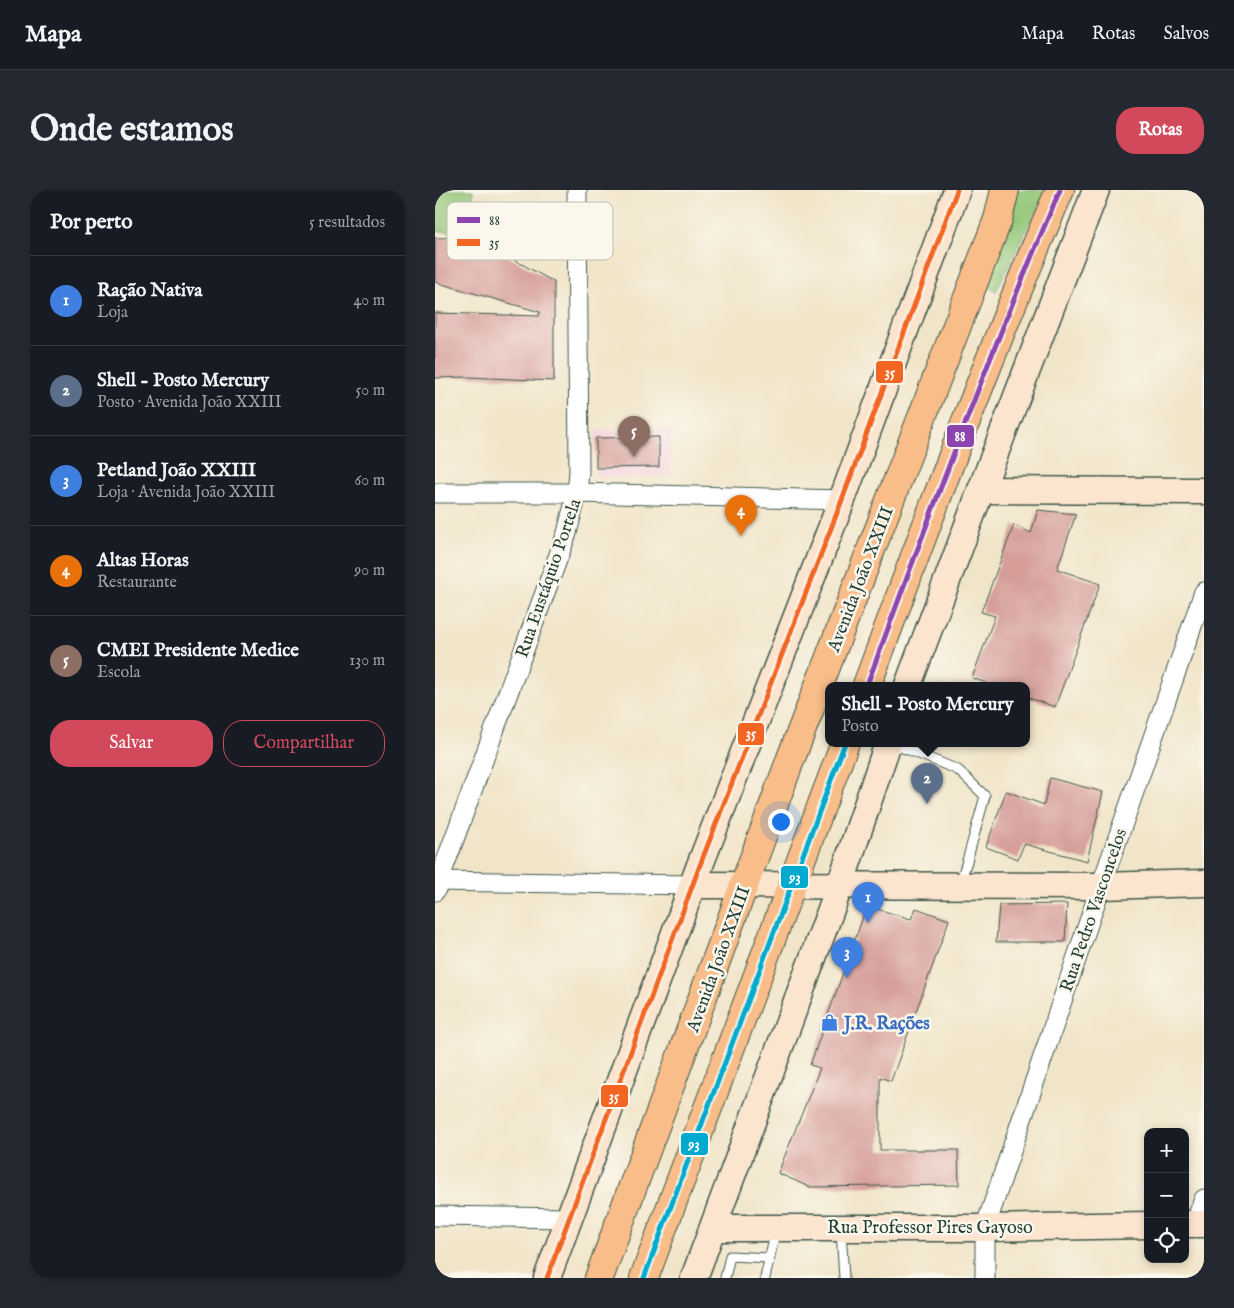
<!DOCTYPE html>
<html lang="pt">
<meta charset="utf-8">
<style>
body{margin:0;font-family:"IM FELL English",serif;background:#242831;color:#f1f3f6}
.controls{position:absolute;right:15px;bottom:15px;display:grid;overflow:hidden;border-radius:10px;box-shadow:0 2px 8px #0003}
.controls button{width:45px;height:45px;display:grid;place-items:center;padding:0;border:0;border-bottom:1px solid #363941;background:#171b24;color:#f1f3f6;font:25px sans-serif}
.you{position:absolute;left:345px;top:631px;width:18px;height:18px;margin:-12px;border:4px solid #fff;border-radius:50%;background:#1a73e8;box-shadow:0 0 0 8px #1a73e833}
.badge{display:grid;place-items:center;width:32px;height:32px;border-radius:50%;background:#d1495b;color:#fff;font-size:16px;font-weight:700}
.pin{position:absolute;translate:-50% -41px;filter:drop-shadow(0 1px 2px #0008)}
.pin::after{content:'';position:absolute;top:26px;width:18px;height:15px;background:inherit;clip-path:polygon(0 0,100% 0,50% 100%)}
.popup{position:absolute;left:390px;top:492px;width:205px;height:65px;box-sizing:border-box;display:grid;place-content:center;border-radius:10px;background:#171b24;filter:drop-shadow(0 1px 4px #0005);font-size:16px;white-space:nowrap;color:#9ea1a6}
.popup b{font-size:19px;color:#f1f3f6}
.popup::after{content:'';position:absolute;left:50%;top:100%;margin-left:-10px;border:10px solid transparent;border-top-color:#171b24}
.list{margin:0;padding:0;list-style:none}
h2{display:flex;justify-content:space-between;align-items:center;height:65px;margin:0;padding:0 20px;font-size:21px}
h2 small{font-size:16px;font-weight:400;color:#9ea1a6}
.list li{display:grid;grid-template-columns:32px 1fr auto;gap:15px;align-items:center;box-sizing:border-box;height:90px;padding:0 20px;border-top:1px solid #363941}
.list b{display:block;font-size:19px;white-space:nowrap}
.list p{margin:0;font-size:16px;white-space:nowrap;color:#9ea1a6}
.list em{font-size:16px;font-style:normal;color:#9ea1a6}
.actions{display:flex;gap:10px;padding:15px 20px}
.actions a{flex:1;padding:11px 0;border:1px solid #d1495b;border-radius:20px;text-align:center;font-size:18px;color:#d1495b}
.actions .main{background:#d1495b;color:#fff}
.icon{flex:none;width:28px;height:28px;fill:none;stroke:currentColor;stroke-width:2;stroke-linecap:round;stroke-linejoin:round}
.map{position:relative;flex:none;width:769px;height:1088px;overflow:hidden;border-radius:20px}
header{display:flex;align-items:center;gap:30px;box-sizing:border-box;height:70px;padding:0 25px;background:#171b24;border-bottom:1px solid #363941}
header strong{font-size:24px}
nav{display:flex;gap:28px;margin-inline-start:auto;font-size:18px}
.intro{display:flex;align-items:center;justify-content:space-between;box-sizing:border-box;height:120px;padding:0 30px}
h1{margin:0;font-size:35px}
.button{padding:12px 22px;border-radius:20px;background:#d1495b;color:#fff;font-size:18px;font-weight:700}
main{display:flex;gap:30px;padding:0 30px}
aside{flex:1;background:#171b24;border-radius:20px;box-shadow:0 2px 8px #0003}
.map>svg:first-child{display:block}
</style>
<header>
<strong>Mapa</strong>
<nav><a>Mapa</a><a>Rotas</a><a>Salvos</a></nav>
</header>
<div class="intro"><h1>Onde estamos</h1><a class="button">Rotas</a></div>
<main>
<aside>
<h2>Por perto<small>5 resultados</small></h2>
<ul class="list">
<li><span class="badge" style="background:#3f7fe0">1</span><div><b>Ração Nativa</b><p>Loja</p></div><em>40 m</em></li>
<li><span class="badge" style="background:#5c6f8a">2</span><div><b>Shell - Posto Mercury</b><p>Posto · Avenida João XXIII</p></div><em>50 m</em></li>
<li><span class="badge" style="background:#3f7fe0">3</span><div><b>Petland João XXIII</b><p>Loja · Avenida João XXIII</p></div><em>60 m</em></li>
<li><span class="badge" style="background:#e8710a">4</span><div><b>Altas Horas</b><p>Restaurante</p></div><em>90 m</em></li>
<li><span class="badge" style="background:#8d6e63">5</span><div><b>CMEI Presidente Medice</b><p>Escola</p></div><em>130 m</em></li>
</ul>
<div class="actions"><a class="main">Salvar</a><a>Compartilhar</a></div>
</aside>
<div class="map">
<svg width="769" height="1088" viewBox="0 0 769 1088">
<rect width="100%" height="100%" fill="#fbf7ec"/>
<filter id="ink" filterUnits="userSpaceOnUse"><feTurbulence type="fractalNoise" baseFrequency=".02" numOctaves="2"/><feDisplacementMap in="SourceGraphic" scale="10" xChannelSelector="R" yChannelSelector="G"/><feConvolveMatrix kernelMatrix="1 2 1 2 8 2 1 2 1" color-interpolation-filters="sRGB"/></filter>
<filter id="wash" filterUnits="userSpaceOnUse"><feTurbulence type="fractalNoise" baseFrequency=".0096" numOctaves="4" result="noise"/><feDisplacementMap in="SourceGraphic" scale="20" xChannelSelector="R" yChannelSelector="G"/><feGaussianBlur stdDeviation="1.12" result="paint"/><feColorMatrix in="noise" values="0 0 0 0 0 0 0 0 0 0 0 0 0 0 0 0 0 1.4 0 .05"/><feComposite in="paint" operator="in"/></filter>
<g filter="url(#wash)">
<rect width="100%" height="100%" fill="#f1e5c9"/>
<!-- built -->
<polygon fill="#f4cfdd" points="236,239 236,286 161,287 161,240"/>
<!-- green -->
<g fill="#94c779" stroke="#5a8256">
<polygon points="0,0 38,0 37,42 0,41"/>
<polygon points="580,0 611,0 561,101 551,96"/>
</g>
<g id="blocks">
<!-- building -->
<g fill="#d59c98">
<polygon points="38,47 119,92 119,191 33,187 0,188 0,123 104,126 105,122 0,92 0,48"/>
<polygon points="224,247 224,277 161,278 161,248"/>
<polygon points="603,320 641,324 622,379 665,394 620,517 591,507 591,495 557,495 537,488 560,426 546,422 579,335 596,343"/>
<polygon points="615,588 668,602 652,671 589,654 583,669 551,657 571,601 609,615"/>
<polygon points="632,714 630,752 561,752 564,715"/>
<polygon points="432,716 476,729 481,718 514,730 456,891 445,887 445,960 523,960 524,995 374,997 343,983 385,878 375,875"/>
</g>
</g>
</g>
<g filter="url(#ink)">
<use href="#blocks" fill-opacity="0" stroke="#3e564a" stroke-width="1"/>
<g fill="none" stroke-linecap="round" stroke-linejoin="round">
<defs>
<g id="lane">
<polyline points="454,554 474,560 523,580 550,606 532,671 525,693"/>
<polyline points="406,1041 409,1088"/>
<polyline points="290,1088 295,1066 335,1068"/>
<polyline points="330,1088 341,1039"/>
</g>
<g id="street">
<polyline points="0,303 142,303 407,310"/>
<polyline points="0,691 258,695"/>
<polyline points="0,701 132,343 142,303 144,282 142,0"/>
<polyline points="0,1026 134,1028"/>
<polyline points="760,1034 769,1009"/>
<polyline points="550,1088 550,1038 666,696 769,402"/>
</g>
<g id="secondary">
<polyline points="546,300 769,301"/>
<polyline points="473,495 546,300 661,0"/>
<polyline points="258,695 666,696 769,693"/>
<polyline points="750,1034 769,1034"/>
<polyline points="278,1038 550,1038 713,1035"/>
<polyline points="112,1088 265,675 407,310 522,0"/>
<polyline points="259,1088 405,695 453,553"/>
</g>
<g id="primary">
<path d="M432,495C494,329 554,163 625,0"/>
<polyline points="164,1088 356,568 563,29 570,0"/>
<polyline points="209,1088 410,553"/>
</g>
</defs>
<!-- lane casing -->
<use href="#lane" stroke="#3e564a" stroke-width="11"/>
<!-- street casing -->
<use href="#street" stroke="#3e564a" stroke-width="21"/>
<!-- secondary casing -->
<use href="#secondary" stroke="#3e564a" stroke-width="29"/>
<!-- primary casing -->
<use href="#primary" stroke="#3e564a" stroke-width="30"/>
<!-- lane -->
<use href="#lane" stroke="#fff" stroke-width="9"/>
<!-- street -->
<use href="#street" stroke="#fff" stroke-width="19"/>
<!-- secondary -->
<use href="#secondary" stroke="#fce5cf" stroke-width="26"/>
<!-- primary -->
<use href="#primary" stroke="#f8bd88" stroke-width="28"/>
<defs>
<path id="bus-1" d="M432,495C494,329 554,163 625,0"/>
<polyline id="bus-2" points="112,1088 265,675 407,310 522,0"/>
<polyline id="bus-3" points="209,1088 410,553"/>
</defs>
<!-- bus-1 casing -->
<use href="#bus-1" stroke="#fbf7ec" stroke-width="9"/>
<!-- bus-2 casing -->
<use href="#bus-2" stroke="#fbf7ec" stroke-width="9"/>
<!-- bus-3 casing -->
<use href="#bus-3" stroke="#fbf7ec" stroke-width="9"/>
<!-- bus-1 -->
<use href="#bus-1" stroke="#8e44ad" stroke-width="5"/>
<!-- bus-2 -->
<use href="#bus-2" stroke="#f26522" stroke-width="5"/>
<!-- bus-3 -->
<use href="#bus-3" stroke="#00a9ce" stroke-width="5"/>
</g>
</g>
<!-- icons -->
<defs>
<symbol id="shop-bare" viewBox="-9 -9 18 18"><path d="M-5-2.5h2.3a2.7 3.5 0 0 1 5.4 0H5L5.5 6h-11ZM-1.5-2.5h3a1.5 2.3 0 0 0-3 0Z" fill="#3f7fe0" stroke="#fbf7ec" stroke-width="2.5" paint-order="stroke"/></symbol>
</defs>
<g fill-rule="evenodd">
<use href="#shop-bare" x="382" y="820" width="25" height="25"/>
</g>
<g text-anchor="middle" stroke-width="5" stroke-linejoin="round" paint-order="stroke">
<!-- street labels -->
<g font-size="18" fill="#1f3d34" stroke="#fbf7ec">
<text transform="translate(113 388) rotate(-71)" y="6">Rua Eustáquio Portela</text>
<text transform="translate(425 389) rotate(-69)" y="6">Avenida João XXIII</text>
<text transform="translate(658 720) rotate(-71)" y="6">Rua Pedro Vasconcelos</text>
<text transform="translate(283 769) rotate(-70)" y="6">Avenida João XXIII</text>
<text x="495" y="1043">Rua Professor Pires Gayoso</text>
</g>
<!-- shop labels -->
<g font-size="18" font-weight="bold" fill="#366cbe" stroke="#fbf7ec" text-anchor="start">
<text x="409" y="839">J.R. Rações</text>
</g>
</g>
<!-- legend -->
<rect x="12" y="12" width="166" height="58" rx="8" fill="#fbf7ec" stroke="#b9bfb5" stroke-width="1"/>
<rect x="22" y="27" width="23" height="6" fill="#8e44ad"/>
<rect x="22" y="49" width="23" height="7" fill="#f26522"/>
<g font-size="14" fill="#1f3d34">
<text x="54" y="35">88</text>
<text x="54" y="57">35</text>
</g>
<g stroke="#fbf7ec" stroke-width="2">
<rect x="440" y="170" width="29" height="24" rx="5" fill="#f26522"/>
<rect x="511" y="234" width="29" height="24" rx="5" fill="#8e44ad"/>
<rect x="302" y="532" width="28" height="24" rx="5" fill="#f26522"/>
<rect x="345" y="675" width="29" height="24" rx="5" fill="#00a9ce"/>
<rect x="165" y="894" width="29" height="24" rx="5" fill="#f26522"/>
<rect x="245" y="942" width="29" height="24" rx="5" fill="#00a9ce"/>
</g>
<g font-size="14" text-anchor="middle" font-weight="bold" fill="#fff">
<text x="455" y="187">35</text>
<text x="525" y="251">88</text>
<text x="316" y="548">35</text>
<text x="360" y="692">93</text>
<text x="179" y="911">35</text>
<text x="259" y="959">93</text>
</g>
</svg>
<div class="controls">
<button>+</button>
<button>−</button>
<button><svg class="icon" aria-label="locate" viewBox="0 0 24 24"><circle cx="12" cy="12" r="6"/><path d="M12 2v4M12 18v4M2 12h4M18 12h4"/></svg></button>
</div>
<div class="you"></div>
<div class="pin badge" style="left:433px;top:733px;background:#3f7fe0">1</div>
<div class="pin badge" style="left:492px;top:614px;background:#5c6f8a">2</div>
<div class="popup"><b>Shell - Posto Mercury</b>Posto</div>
<div class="pin badge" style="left:412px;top:788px;background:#3f7fe0">3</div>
<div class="pin badge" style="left:306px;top:346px;background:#e8710a">4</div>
<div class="pin badge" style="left:199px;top:267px;background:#8d6e63">5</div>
</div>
</main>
